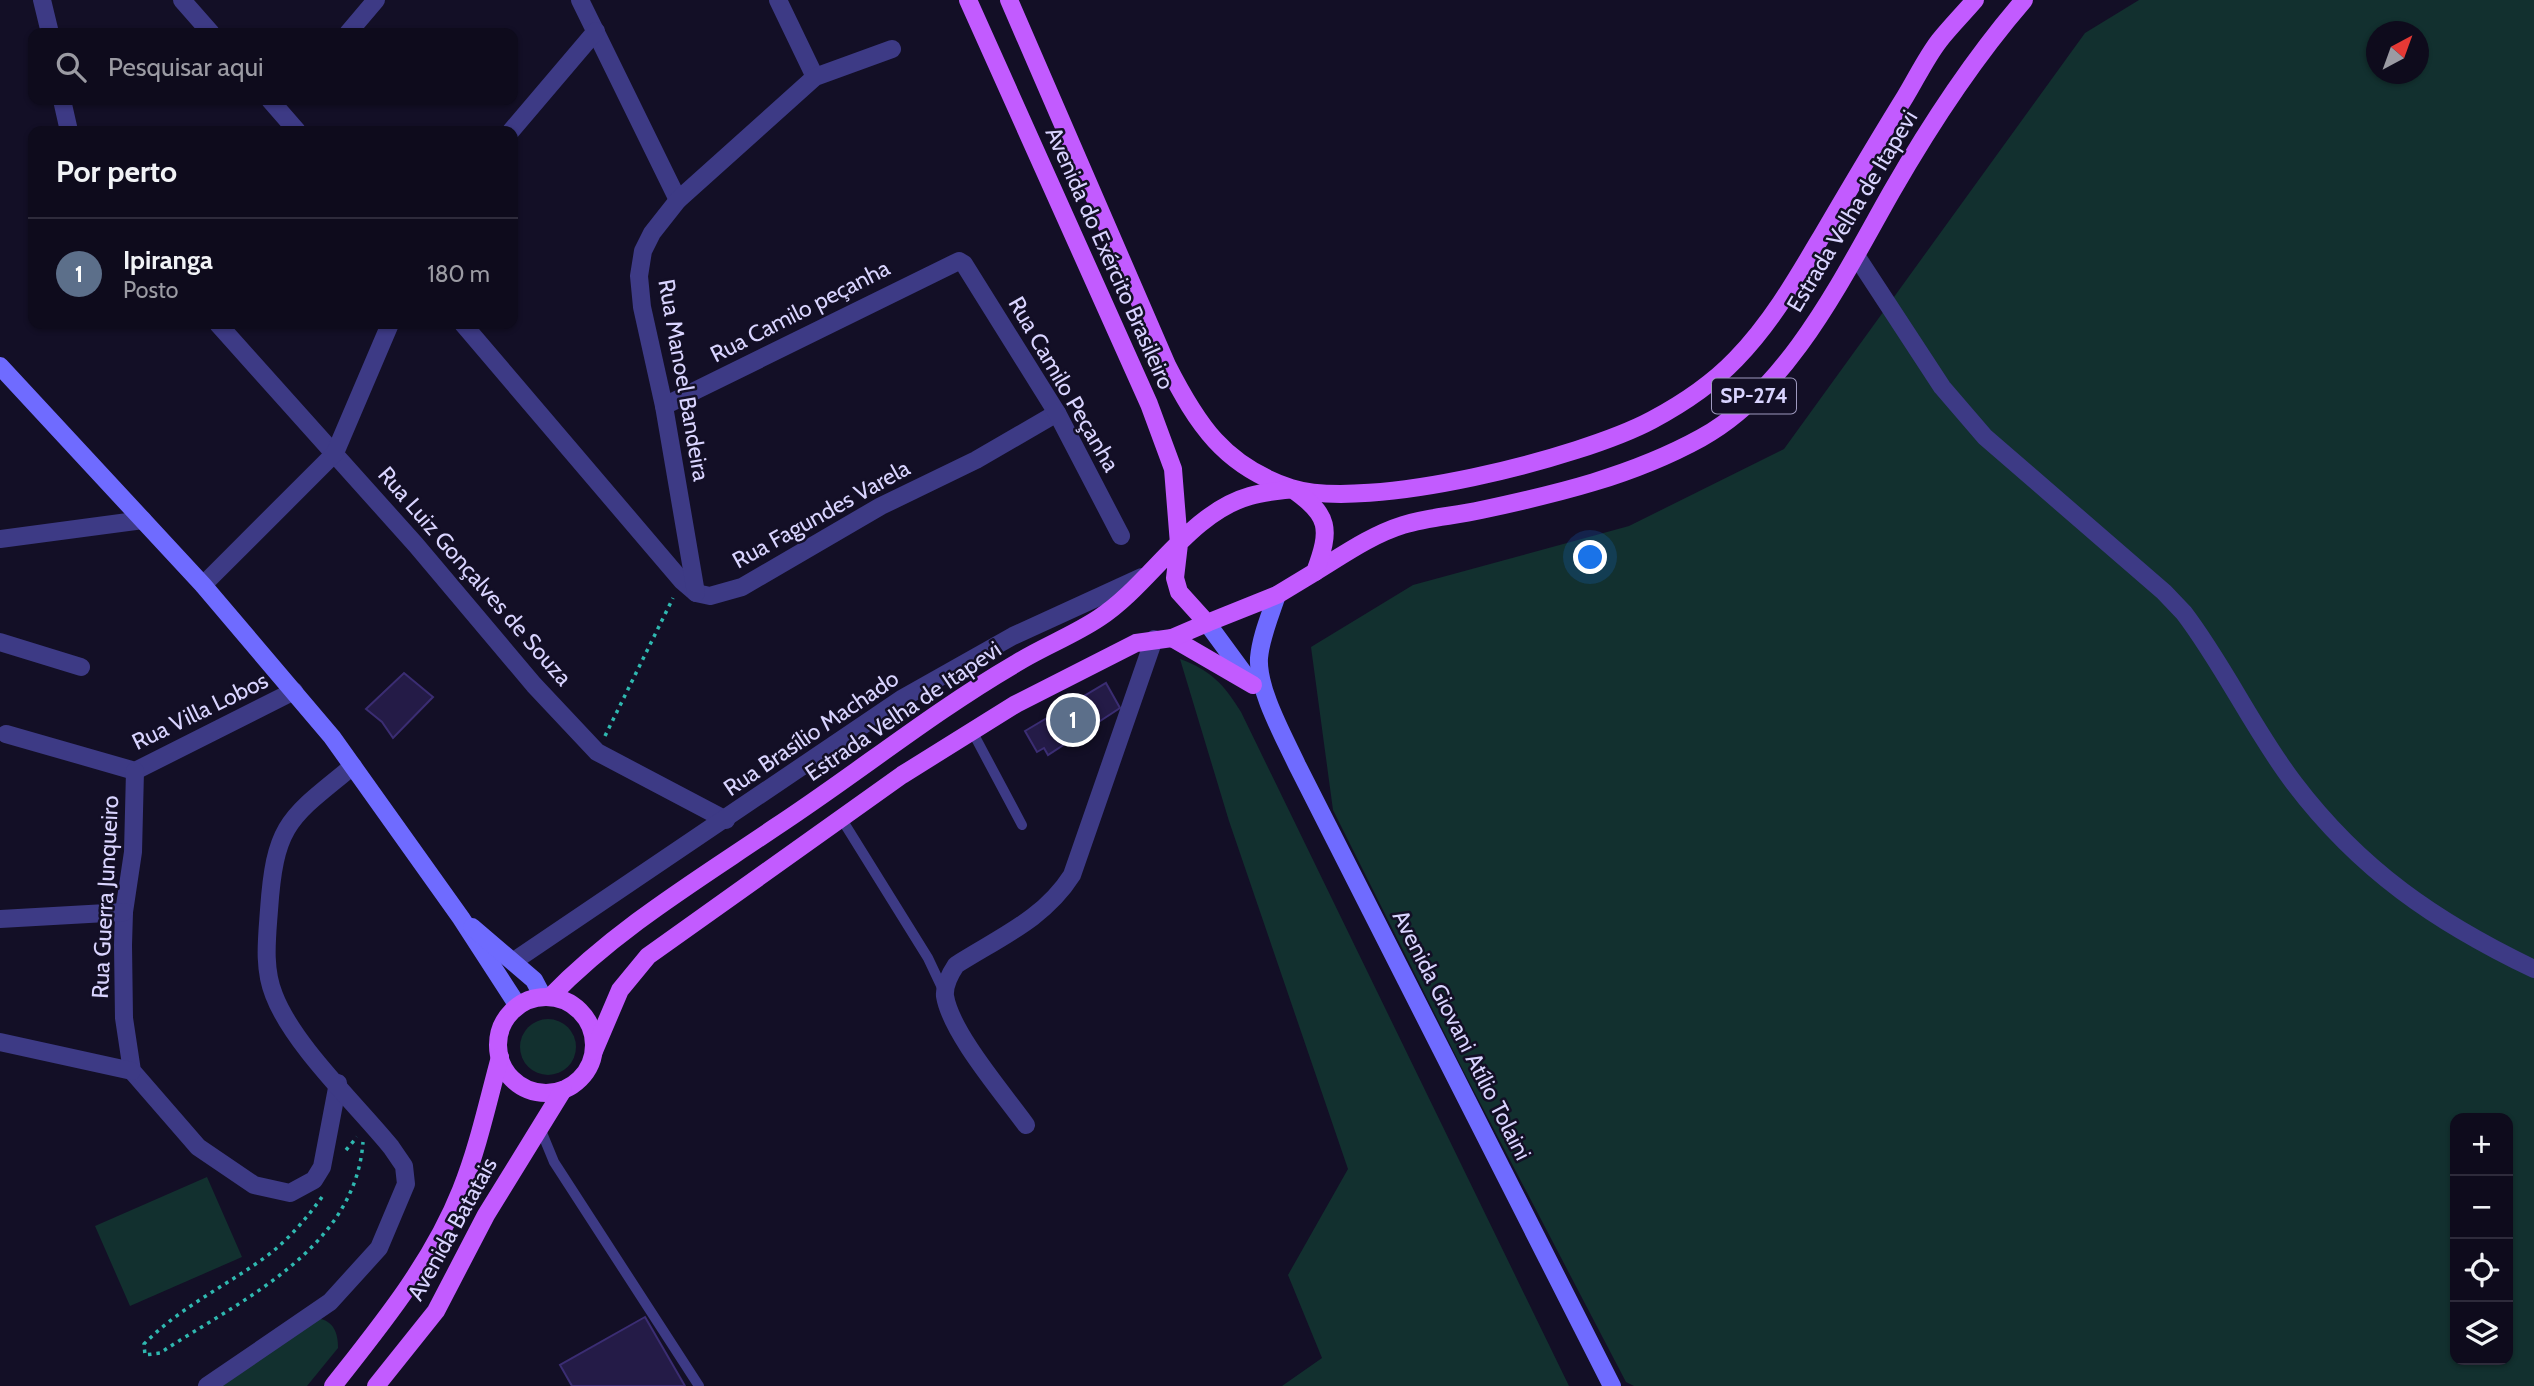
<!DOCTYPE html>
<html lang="pt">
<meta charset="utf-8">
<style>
body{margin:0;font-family:Cabin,sans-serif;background:#171425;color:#f1f3f6}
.controls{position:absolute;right:21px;bottom:21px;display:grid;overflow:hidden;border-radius:14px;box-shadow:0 2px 5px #0004}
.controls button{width:63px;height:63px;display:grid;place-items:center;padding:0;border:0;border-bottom:2px solid #2e2b3b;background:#0e0b1c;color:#f1f3f6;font:35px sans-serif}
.compass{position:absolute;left:2366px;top:21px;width:63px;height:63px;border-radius:50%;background:#0e0b1c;box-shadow:0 2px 5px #0004;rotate:41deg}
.you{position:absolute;left:1591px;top:558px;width:24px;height:24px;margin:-18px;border:5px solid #fff;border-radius:50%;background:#1a73e8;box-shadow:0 0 0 10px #1a73e833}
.badge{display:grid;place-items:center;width:46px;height:46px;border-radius:50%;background:#db2777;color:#fff;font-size:23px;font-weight:700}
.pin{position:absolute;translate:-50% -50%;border:4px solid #fff;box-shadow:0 2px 7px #0006}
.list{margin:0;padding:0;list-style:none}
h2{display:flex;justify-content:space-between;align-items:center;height:91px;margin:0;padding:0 28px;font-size:30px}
h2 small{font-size:23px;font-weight:400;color:#9b9ba3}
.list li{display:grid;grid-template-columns:46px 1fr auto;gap:21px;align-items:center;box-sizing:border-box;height:112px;padding:0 28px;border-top:2px solid #2e2b3b}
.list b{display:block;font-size:26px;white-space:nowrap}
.list p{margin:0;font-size:23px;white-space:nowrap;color:#9b9ba3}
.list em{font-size:23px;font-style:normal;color:#9b9ba3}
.icon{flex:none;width:38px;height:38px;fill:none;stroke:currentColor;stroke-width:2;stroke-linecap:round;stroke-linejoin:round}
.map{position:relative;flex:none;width:2534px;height:1386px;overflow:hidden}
.search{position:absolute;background:#0e0b1c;box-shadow:0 2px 5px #0004;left:28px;top:28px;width:490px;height:77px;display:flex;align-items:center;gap:18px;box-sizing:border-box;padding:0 24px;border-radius:14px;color:#9b9ba3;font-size:26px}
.panel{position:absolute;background:#0e0b1c;box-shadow:0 2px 5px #0004;left:28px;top:126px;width:490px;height:203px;border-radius:14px}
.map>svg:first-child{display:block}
</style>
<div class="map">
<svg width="2534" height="1386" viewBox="0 0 2534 1386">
<rect width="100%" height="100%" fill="#130f26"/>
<!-- green -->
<g fill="#12302f" fill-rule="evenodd">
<path d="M2139,0H2534V1386H1634L1626,1382L1465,1074L1333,810L1311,647L1413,585L1629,526L1784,449L2085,33ZM2376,32H2418V74H2376ZM2455,1118H2508V1360H2455Z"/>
<path d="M1180,659C1210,670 1224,684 1241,712L1569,1386H1282L1322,1358L1288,1275L1348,1169L1229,821Z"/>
<circle cx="548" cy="1047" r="28"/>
<polygon points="207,1177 242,1257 130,1306 95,1226"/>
<path d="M317,1318C334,1321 338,1333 338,1348L307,1386H218Z"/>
</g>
<!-- building -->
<g fill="#241b47" stroke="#3b2d73" stroke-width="2">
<polygon points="404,673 433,697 393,738 382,722 366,709"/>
<polygon points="1106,683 1120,708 1048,755 1044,748 1037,752 1025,731"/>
<polygon points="645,1317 685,1386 572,1386 560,1365"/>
</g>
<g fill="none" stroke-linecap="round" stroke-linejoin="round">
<!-- path -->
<g stroke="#2fb8b0" stroke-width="3.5" stroke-dasharray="3.5 5" stroke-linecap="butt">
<polyline points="605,736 673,598"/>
<polyline points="346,1150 357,1137"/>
<path d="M322,1197C306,1219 289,1239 267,1256C226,1286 180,1307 144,1344L145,1355L160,1353C239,1301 355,1250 363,1142"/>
</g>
<!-- lane -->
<g stroke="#3d3a85" stroke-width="10">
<polyline points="972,731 1022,825"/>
<polyline points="841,818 928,958 945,994"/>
<polyline points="540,1128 554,1162 699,1386"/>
</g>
<!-- street -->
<g stroke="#3d3a85" stroke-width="18">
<polyline points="42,0 50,33"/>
<polyline points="182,0 211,33"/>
<polyline points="580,0 678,200"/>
<polyline points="778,0 815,77"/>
<polyline points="348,33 376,0"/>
<polyline points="62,100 69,131"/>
<polyline points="270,100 297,131"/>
<polyline points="511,131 596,31"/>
<path d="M1857,257L1942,387L1985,437L2164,592L2184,613C2225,667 2253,729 2294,783C2360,870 2436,922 2534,969"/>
<polyline points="218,324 416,545 534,685 597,752 726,820"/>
<polyline points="463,324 682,581 696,593 710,596 742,587 881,506 976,460 1057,413"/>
<polyline points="664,406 959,261 964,264 1057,413 1121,536"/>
<polyline points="0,539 143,520"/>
<polyline points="203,585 335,453 390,324"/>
<polyline points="696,593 664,406 642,307 639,276 643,251 652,233 678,200 815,77 892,49"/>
<polyline points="0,642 81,667"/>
<polyline points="6,734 135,771 294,691"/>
<polyline points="135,771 133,852 124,912 123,945 124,1018 132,1071 198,1147 254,1185 290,1193 314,1180 322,1167 338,1083"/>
<polyline points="0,919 124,912"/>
<polyline points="514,961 903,698 1013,636 1142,577"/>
<polyline points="0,1042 132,1071"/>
<path d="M1026,1125C1003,1093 951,1033 945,996C944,985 950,974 956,965C1000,937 1044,919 1072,875L1154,639"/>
<path d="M207,1386L330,1302L379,1248L406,1184L404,1166L391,1147C356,1104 293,1045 274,995C263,968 267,938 269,910C275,823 289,818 353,766"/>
</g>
<!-- secondary -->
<g stroke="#6f6bff" stroke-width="18">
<polyline points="0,366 203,585 332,737 461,918 518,1006"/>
<path d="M1277,595C1270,616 1261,636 1259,658C1257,689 1284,737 1297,765L1612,1386"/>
<polyline points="1207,623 1251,683"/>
<polyline points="472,927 534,980 543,997"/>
</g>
<!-- primary -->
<g stroke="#c25bff" stroke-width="18">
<path d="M1009,0L1167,365C1197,424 1224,466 1291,488C1367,512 1581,458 1652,420C1682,404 1712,384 1736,359C1772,322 1797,278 1823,234C1850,188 1877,142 1905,97C1916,79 1926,58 1939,41C1950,27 1963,14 1975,0"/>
<path d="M1315,572C1343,555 1371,535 1403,525C1428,517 1455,516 1481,510C1556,494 1632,476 1701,438C1789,390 1844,275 1892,191C1931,123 1973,59 2024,0"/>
<polyline points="1172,638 1253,685"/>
<path d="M550,997C616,929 696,881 774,828C855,775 931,713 1015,664C1042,647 1072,636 1099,618C1150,585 1189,513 1250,496C1264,492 1279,491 1292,489C1330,515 1331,529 1315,572L1277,595L1207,623L1179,592L1175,578L1179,544L1173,469L1149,404L968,0"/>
<circle cx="546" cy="1045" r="48"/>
<polyline points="594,1051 620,990 648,956 902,775 1016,704 1136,643 1172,638 1207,623"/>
<path d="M333,1386C381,1325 432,1263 461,1190C478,1148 488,1101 500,1057"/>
<polyline points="376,1386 436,1311 486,1215 563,1090"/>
</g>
</g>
<g text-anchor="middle" stroke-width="5" stroke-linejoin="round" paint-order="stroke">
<!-- shield labels -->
<rect fill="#130f26" stroke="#9e99be" stroke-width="2" x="1712" y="378.5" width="84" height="35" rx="5"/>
<g font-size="21" font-weight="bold" fill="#d9d4ff">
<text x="1754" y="403">SP-274</text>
</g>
<!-- street labels -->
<g font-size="23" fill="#d9d4ff" stroke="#130f26">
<text transform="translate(1852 211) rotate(-59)" y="8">Estrada Velha de Itapevi</text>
<text transform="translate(1110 258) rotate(66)" y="8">Avenida do Exército Brasileiro</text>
<text transform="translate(800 311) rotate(-27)" y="8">Rua Camilo peçanha</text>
<text transform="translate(684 380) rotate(80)" y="8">Rua Manoel Bandeira</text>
<text transform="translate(1064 384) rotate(60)" y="8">Rua Camilo Peçanha</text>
<text transform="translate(821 514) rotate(-29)" y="8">Rua Fagundes Varela</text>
<text transform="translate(475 576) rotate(49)" y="8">Rua Luiz Gonçalves de Souza</text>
<text transform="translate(200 711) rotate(-26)" y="8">Rua Villa Lobos</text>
<text transform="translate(903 711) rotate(-34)" y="8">Estrada Velha de Itapevi</text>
<text transform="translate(811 733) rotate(-34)" y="8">Rua Brasílio Machado</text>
<text transform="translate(105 897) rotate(-87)" y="8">Rua Guerra Junqueiro</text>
<text transform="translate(1462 1035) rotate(63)" y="8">Avenida Giovani Atílio Tolaini</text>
<text transform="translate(452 1229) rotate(-61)" y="8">Avenida Batatais</text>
</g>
</g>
</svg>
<div class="controls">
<button>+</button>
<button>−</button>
<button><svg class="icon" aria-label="locate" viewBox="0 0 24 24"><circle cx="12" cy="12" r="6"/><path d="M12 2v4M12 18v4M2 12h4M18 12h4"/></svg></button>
<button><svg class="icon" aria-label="layers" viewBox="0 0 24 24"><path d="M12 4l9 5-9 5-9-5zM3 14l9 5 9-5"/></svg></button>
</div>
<svg class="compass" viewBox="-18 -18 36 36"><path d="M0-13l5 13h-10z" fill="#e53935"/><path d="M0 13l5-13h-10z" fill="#9b9ba3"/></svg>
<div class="you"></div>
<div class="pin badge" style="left:1073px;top:720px;background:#5c6f8a">1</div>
<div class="search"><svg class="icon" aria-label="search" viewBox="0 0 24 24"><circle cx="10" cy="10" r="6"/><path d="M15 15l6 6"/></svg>Pesquisar aqui</div>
<section class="panel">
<h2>Por perto<small></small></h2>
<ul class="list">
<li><span class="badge" style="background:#5c6f8a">1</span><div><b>Ipiranga</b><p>Posto</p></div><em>180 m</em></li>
</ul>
</section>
</div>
